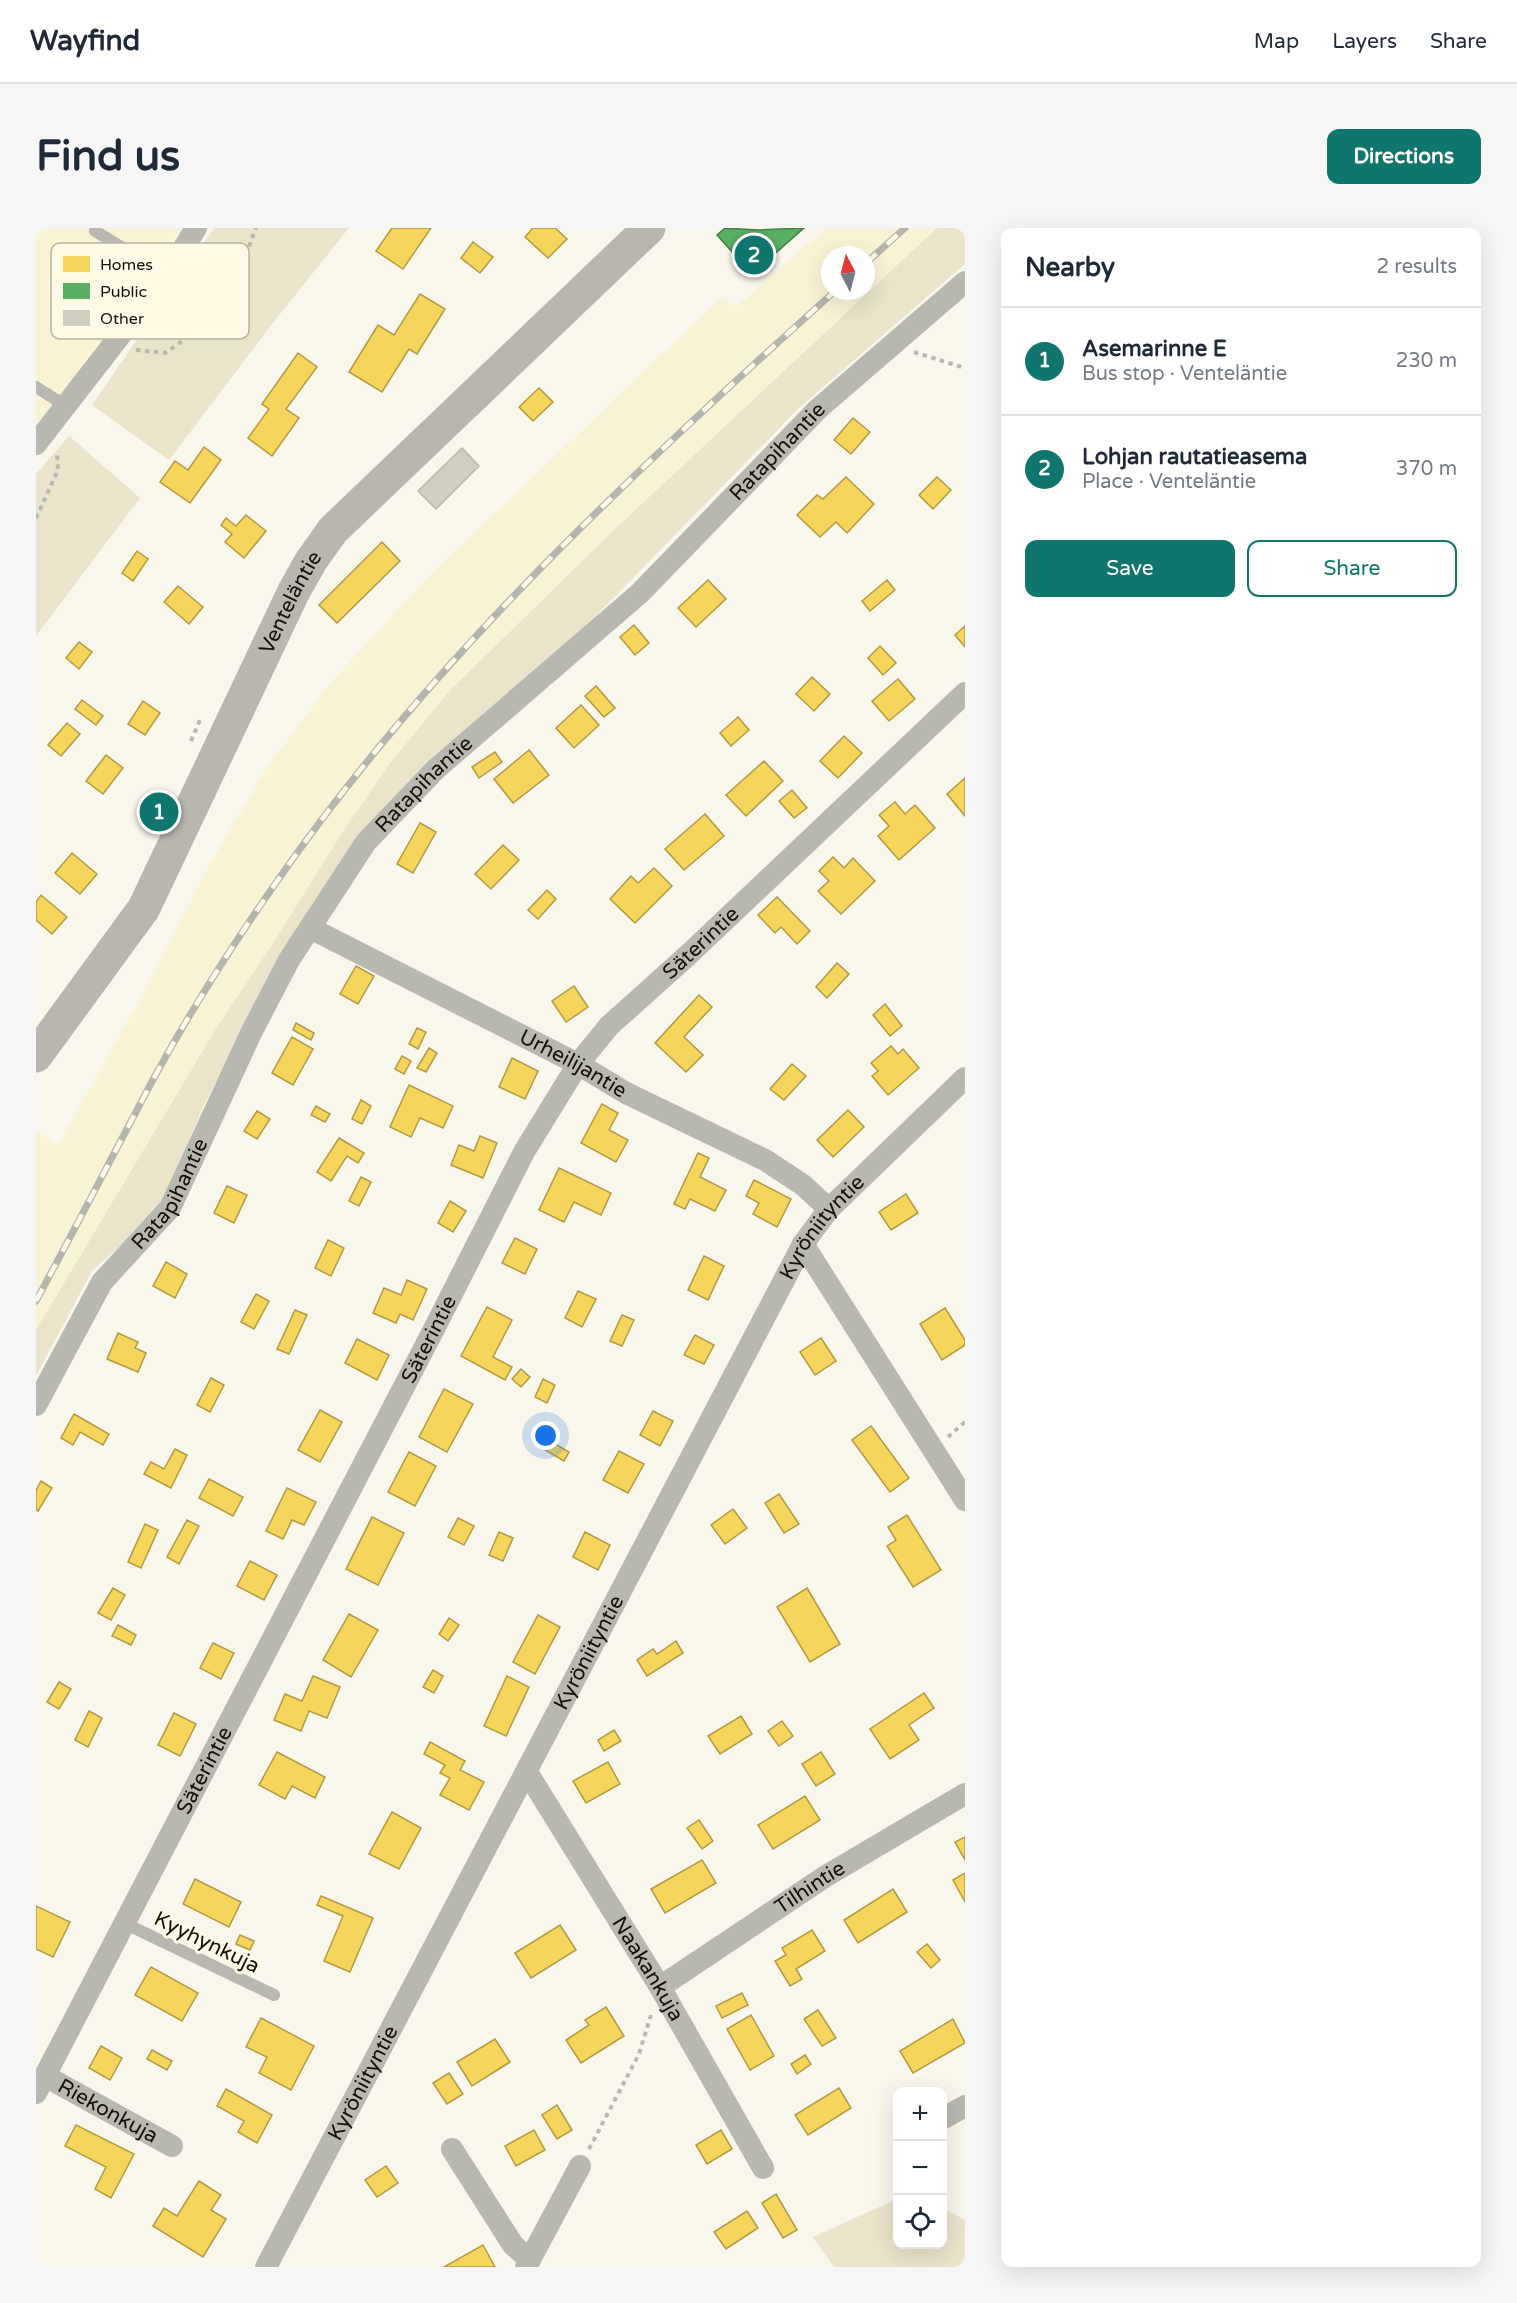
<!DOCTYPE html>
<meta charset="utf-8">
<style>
body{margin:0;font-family:"Varela Round",sans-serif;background:#f6f6f7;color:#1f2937}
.controls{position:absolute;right:18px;bottom:18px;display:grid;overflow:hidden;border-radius:12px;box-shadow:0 6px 24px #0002}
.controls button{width:54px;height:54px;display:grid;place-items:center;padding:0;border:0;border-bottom:2px solid #e0e1e3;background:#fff;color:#1f2937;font:30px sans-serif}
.compass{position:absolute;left:785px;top:18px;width:54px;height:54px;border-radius:50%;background:#fff;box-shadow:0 6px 24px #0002;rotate:354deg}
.you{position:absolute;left:510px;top:1208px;width:21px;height:21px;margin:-15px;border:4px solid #fff;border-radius:50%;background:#1a73e8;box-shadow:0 0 0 9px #1a73e833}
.badge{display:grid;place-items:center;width:39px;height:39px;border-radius:50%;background:#0f766e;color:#fff;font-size:20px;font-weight:700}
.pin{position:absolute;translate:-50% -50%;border:3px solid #fff;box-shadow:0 2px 6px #0006}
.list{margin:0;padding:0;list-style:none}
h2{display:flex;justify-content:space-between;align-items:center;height:78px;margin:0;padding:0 24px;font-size:26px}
h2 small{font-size:20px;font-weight:400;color:#747a83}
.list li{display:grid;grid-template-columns:39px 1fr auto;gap:18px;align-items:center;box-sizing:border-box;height:108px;padding:0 24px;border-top:2px solid #e0e1e3}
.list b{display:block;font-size:22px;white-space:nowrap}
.list p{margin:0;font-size:20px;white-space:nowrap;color:#747a83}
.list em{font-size:20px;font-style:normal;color:#747a83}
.actions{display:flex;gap:12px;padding:18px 24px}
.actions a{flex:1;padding:14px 0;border:2px solid #0f766e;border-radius:12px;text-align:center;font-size:21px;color:#0f766e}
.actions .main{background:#0f766e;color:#fff}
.icon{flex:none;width:33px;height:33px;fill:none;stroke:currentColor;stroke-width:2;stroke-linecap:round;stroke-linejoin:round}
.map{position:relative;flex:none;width:929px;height:2039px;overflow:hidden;border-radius:12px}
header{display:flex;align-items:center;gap:36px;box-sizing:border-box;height:84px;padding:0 30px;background:#fff;border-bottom:2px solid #e0e1e3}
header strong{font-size:28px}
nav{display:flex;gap:33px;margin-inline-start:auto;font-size:21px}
.intro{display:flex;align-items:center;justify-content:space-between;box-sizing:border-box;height:144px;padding:0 36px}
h1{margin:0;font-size:42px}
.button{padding:15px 27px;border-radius:12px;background:#0f766e;color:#fff;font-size:21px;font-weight:700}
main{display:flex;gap:36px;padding:0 36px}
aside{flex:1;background:#fff;border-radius:12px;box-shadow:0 6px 24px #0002}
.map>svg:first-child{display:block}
</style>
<header>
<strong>Wayfind</strong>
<nav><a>Map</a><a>Layers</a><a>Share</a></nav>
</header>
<div class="intro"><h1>Find us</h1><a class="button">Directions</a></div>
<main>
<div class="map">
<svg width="929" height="2039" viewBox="0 0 929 2039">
<rect width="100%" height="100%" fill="#f9f6eb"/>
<!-- built -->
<g fill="#f9f3d6" fill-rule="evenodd">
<polygon points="0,0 145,0 0,218"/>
<path d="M790,0H901L578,302L437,439L415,461L354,535L306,605L236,717L181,799L0,1102V903L22,917L103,773L174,636L232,538L297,452L397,344L686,69L700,79ZM794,27H830V63H794Z"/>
</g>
<!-- green -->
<g fill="#eae4cb">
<polygon points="178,0 313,0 236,96 133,232 56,177"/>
<polygon points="901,0 929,0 929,36 763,180 557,391 391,536 230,756 167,879 133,960 115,990 56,1043 0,1148 0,1102 181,799 236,717 306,605 354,535 415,461 578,302"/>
<polygon points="33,208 104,270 0,408 0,246"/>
<polygon points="861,1971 862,2016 906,2016 907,1980 929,1992 929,2039 798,2039 777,2009"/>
</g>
<!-- homes -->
<g fill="#f6d55c" stroke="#b29a42" stroke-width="1.5">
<polygon points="356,0 395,0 367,41 340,23"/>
<polygon points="497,0 519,0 531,11 512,30 489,9"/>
<polygon points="437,14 457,29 444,45 425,30"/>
<polygon points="384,66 409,81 381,126 373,121 346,164 313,144 342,97 358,107"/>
<polygon points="262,125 281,139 250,181 263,190 236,228 212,210 233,181 226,176"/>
<polygon points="503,160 517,174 497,193 483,179"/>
<polygon points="817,190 834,204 815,226 798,212"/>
<polygon points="168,219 185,232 154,275 124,254 139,233 152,242"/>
<polygon points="810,249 838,276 811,305 800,294 784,309 761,287 781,267 787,271"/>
<polygon points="901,249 915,262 897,281 883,267"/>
<polygon points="210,287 230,303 208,330 189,314 196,306 185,297 190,290 200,298"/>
<polygon points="346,314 364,333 301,395 283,377"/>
<polygon points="101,323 112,331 97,353 86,345"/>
<polygon points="672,352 690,371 660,399 642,380"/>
<polygon points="851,352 859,362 834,383 826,373"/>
<polygon points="142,358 167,379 153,396 128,374"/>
<polygon points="598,397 613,415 599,427 584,409"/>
<polygon points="929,398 929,419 919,407"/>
<polygon points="43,414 56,424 43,441 30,430"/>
<polygon points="844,418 860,435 847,447 832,430"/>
<polygon points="776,449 794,466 778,483 760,466"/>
<polygon points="862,451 879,471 853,493 836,473"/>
<polygon points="560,458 579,480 568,489 549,468"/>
<polygon points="46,472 67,488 60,497 39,481"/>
<polygon points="107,473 124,485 109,507 92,496"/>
<polygon points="545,477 563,497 538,520 520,500"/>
<polygon points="702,489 713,502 695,518 684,505"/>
<polygon points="31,495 44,506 25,528 12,517"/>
<polygon points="808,508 826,525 802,550 784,533"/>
<polygon points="493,522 513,547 477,575 458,551"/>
<polygon points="459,524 466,534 443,550 436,539"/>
<polygon points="70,527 87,540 67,566 50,553"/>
<polygon points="728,533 747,553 710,588 690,567"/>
<polygon points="929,550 929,588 911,566"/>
<polygon points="756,562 771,580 758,590 743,573"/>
<polygon points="859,574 869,586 879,577 899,600 863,632 842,608 853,598 843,587"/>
<polygon points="669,586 688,608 648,642 629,621"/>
<polygon points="384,595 400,604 377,645 361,636"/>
<polygon points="467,617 483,632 455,661 439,646"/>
<polygon points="36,625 61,646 44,666 19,645"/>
<polygon points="797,629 808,640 817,630 839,653 805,686 782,663 793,653 783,643"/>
<polygon points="618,640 636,658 599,695 574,671 595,648 602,655"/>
<polygon points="511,662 520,671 502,691 492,682"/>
<polygon points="5,667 31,689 16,706 0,692 0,674"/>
<polygon points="741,669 774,703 761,716 745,699 739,705 722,687"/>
<polygon points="801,735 813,746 791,770 780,759"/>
<polygon points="320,738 338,748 322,776 304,766"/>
<polygon points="538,758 552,779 530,794 516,773"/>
<polygon points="663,767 676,779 648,809 667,827 650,844 619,815"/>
<polygon points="849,776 866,798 854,808 837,787"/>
<polygon points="260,795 278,805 275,812 257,802"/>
<polygon points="381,800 390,804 382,821 373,816"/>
<polygon points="256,809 277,821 257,857 236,845"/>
<polygon points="855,818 862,826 867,821 883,840 852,867 836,848 842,843 835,835"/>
<polygon points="393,820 401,825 390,844 381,840"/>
<polygon points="366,828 375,833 368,846 359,841"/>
<polygon points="476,830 502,843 489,871 463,859"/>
<polygon points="756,836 770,848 748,872 734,861"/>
<polygon points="373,857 417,878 407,900 384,890 375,909 354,899"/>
<polygon points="325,872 335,878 326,896 316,891"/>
<polygon points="566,876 582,885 573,902 592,912 580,934 545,915"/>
<polygon points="280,878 294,886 289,894 275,887"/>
<polygon points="812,882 828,899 797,929 781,912"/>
<polygon points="221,883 234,891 221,911 208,903"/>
<polygon points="444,908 461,915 447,950 415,937 423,917 438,923"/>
<polygon points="303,910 328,925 322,935 311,928 295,953 281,944"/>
<polygon points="662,925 673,930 664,949 690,962 679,983 654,971 649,981 638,976"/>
<polygon points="523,940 575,965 565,987 538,974 528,994 503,982"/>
<polygon points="325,949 335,954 323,978 313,973"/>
<polygon points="718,952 755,971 741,999 717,986 723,975 710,968"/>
<polygon points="191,958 211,967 198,995 178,985"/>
<polygon points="870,966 882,985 855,1002 843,984"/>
<polygon points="414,973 430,983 417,1004 402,995"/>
<polygon points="479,1010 501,1021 489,1046 466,1035"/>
<polygon points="292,1012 308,1020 295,1048 279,1040"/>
<polygon points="668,1028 688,1038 672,1072 652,1062"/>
<polygon points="130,1034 151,1046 139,1070 117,1058"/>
<polygon points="371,1052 391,1061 377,1092 364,1086 360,1095 337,1085 348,1060 365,1067"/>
<polygon points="542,1063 560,1071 546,1099 529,1090"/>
<polygon points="220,1066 233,1073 218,1101 205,1094"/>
<polygon points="451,1079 476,1092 457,1129 476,1139 469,1152 425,1128"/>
<polygon points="909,1080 929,1112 929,1117 906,1132 884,1096"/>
<polygon points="259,1082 271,1087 253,1126 241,1121"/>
<polygon points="586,1087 598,1092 586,1118 574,1113"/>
<polygon points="82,1105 102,1114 99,1120 110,1125 102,1144 71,1131"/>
<polygon points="659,1107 678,1117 668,1136 648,1127"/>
<polygon points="785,1110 800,1133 779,1147 764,1124"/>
<polygon points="321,1111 353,1127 341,1152 309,1135"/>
<polygon points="485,1141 494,1149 485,1159 476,1151"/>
<polygon points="175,1150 188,1157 174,1184 161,1177"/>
<polygon points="507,1151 519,1157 511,1175 499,1169"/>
<polygon points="408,1161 437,1176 411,1224 383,1209"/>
<polygon points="284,1182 306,1194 284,1234 262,1222"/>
<polygon points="617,1183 637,1193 624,1218 604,1207"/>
<polygon points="38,1186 73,1206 67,1217 44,1204 37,1217 25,1210"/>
<polygon points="835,1198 873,1250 854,1264 816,1212"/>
<polygon points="514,1213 533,1224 528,1233 509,1222"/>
<polygon points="139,1221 151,1227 135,1260 108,1246 115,1234 128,1241"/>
<polygon points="583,1223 608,1236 592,1265 567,1252"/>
<polygon points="373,1224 400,1238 379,1278 352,1264"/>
<polygon points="173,1251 207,1269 197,1288 163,1270"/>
<polygon points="5,1253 16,1260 2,1283 0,1282 0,1262"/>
<polygon points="251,1260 280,1274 268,1297 256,1292 247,1311 230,1303"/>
<polygon points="743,1266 763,1296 748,1305 729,1275"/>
<polygon points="697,1281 711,1300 689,1316 675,1297"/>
<polygon points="871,1287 905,1342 877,1359 851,1318 860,1312 852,1299"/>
<polygon points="336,1289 368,1305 342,1357 310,1341"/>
<polygon points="422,1290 438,1298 428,1317 412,1309"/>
<polygon points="151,1292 163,1298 143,1336 131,1329"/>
<polygon points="109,1296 122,1302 105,1340 92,1334"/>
<polygon points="463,1304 477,1310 467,1333 453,1327"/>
<polygon points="549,1304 574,1317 562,1342 537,1329"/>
<polygon points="214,1333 241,1347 228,1372 201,1358"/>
<polygon points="77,1360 89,1367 75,1392 62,1385"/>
<polygon points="771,1360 804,1416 774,1434 741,1379"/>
<polygon points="313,1386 342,1402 315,1449 287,1432"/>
<polygon points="502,1387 524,1399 499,1446 477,1434"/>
<polygon points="413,1390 423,1397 412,1413 403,1406"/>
<polygon points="82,1397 100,1407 95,1417 76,1408"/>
<polygon points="640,1413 647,1425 611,1448 601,1432 617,1421 621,1426"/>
<polygon points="177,1415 198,1425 185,1451 164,1440"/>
<polygon points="397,1442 407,1448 398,1465 387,1459"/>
<polygon points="277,1448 304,1459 291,1490 273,1483 265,1503 238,1492 249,1466 266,1473"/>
<polygon points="471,1448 493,1459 470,1508 448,1498"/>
<polygon points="23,1454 35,1461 23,1481 11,1474"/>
<polygon points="888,1465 898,1480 873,1497 883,1512 854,1531 834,1501"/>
<polygon points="53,1483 66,1490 52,1519 39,1512"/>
<polygon points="138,1485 160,1496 144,1528 122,1517"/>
<polygon points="705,1488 716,1506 684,1526 672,1508"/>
<polygon points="746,1493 757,1508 743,1518 732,1503"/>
<polygon points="578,1502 585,1513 568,1523 562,1512"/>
<polygon points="394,1514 429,1533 424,1542 448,1554 433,1582 404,1567 414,1550 404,1545 409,1537 388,1526"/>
<polygon points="241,1524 289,1549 279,1570 256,1558 249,1571 223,1557"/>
<polygon points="785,1524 799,1546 780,1558 766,1536"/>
<polygon points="572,1534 584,1556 550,1575 537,1553"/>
<polygon points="769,1568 784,1592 737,1621 722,1597"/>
<polygon points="356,1584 385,1600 363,1641 333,1626"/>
<polygon points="663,1592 677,1613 666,1621 651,1600"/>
<polygon points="929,1609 929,1632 919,1614"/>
<polygon points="666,1632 680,1655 629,1685 615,1661"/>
<polygon points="929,1645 929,1674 917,1652"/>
<polygon points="159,1651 205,1674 193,1699 147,1676"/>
<polygon points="857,1661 871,1684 822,1715 808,1692"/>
<polygon points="285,1668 337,1690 314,1744 288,1733 307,1688 281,1677"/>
<polygon points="0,1678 34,1694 17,1729 0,1721"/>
<polygon points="524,1697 540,1722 495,1750 479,1725"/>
<polygon points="776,1702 789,1723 760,1741 766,1751 754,1758 739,1733 750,1727 746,1720"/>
<polygon points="204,1707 218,1713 214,1722 200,1716"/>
<polygon points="891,1716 904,1732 895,1740 881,1724"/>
<polygon points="115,1739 162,1765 146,1793 99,1767"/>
<polygon points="706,1765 712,1777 686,1790 680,1778"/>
<polygon points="570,1779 588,1808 545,1835 530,1812 553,1797 549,1792"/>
<polygon points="782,1782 800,1810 786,1818 768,1791"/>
<polygon points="715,1787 738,1828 714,1842 691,1801"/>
<polygon points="225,1790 278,1818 255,1862 223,1845 231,1829 210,1819"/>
<polygon points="917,1791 929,1815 877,1845 864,1823"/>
<polygon points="459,1811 474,1834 436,1858 421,1834"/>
<polygon points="65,1818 86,1830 74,1852 53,1840"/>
<polygon points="116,1822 136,1833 131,1842 111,1831"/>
<polygon points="769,1827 775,1836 761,1846 755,1836"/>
<polygon points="413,1845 427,1866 411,1876 397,1855"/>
<polygon points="803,1860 815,1880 772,1907 759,1887"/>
<polygon points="190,1861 236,1887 221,1915 202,1904 208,1893 181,1878"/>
<polygon points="521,1877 536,1902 521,1911 506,1887"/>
<polygon points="40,1897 98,1926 75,1970 59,1961 70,1939 29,1918"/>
<polygon points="498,1902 509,1922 480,1938 469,1918"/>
<polygon points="685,1902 696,1921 671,1936 660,1917"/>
<polygon points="350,1938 362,1955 341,1969 329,1952"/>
<polygon points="163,1953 185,1967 175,1982 190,1991 167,2029 117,1998 128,1980 141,1988"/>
<polygon points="740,1966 761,2002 747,2010 726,1975"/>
<polygon points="711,1983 722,2000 690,2021 678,2004"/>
<polygon points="447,2017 459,2039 408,2039"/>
</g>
<!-- public -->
<polygon fill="#5aae61" stroke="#457f46" stroke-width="1.5" points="689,0 721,2 768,0 716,46 681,7"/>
<!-- building -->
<polygon fill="#d1cebf" stroke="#bab7ac" stroke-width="1.5" points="426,220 443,238 400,281 382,263"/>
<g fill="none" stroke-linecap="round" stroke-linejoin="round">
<!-- path -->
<g stroke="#b9b7b0" stroke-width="4" stroke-dasharray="4.5 4.5" stroke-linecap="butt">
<polyline points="100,122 129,125 188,84 220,0"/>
<polyline points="878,124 929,140"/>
<polyline points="0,290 22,242 21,224"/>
<polyline points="155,513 164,492"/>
<polyline points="912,1209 929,1194"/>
<polyline points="553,1921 603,1826 615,1787"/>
</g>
<!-- lane -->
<g stroke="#b8b7b0" stroke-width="12">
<polyline points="59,3 131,47"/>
<polyline points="0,159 30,178"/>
<polyline points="88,1695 238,1767"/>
</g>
<!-- street -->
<g stroke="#b8b7b0" stroke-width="22">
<polyline points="0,216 131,47 160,0"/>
<path id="s1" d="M274,700L542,836L590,865L729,932L767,957L793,981"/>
<polyline points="767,1016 929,1272"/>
<path id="s2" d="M0,1177L66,1054L134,980L215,805L253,732L330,614L400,541L604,365L782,181L929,54"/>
<path id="s3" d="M491,1544L624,1759L727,1940"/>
<path id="s4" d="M624,1759L790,1648L929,1566"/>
<path id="s5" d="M9,1848L136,1918"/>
<path id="s6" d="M0,1865L397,1103L488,924L542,836L573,798L651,728L929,465"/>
<polyline points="906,1891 929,1878"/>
<polyline points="416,1921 477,2017 493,2031"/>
<path id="s7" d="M230,2039L767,1016L793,981L929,850"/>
<polyline points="490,2039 544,1938"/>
</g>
<!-- secondary -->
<path stroke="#b8b6af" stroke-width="33" id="s8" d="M0,828L108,680L258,363L275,333L297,302L613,0"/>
<defs>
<g id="rail">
<polyline points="830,35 869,0"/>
<path d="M0,1073C40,999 79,923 119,848C156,780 199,713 244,649C399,427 599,243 799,63"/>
</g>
</defs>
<!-- rail casing -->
<use href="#rail" stroke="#b6b5ad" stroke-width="7"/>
<!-- rail -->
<use href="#rail" stroke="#fffae5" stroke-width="4.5" stroke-dasharray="14" stroke-linecap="butt"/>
</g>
<g text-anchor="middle" stroke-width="6" stroke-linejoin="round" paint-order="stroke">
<!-- street labels -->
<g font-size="21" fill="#151206" stroke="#fffae5">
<text dy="7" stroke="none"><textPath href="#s2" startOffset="1224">Ratapihantie</textPath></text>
<text dy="7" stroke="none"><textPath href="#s8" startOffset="522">Venteläntie</textPath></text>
<text dy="7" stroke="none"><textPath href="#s2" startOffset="738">Ratapihantie</textPath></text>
<text dy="7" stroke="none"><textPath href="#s6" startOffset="1336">Säterintie</textPath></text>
<text dy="7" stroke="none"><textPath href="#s1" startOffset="296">Urheilijantie</textPath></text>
<text dy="7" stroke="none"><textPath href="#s2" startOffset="252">Ratapihantie</textPath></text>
<text dy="7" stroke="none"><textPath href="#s7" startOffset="1180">Kyröniityntie</textPath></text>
<text dy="7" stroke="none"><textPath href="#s6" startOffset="850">Säterintie</textPath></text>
<text dy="7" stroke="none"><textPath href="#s7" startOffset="694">Kyröniityntie</textPath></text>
<text dy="7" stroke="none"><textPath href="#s6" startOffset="364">Säterintie</textPath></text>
<text dy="7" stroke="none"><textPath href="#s4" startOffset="180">Tilhintie</textPath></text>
<text transform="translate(171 1714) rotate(26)" y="7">Kyyhynkuja</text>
<text dy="7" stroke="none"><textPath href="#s3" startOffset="231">Naakankuja</textPath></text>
<text dy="7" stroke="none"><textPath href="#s7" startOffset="208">Kyröniityntie</textPath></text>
<text dy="7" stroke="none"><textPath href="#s5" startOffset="72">Riekonkuja</textPath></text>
</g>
</g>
<!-- legend -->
<rect x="15" y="15" width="198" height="96" rx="9" fill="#fffae5" stroke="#b9b4a2" stroke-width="1.5"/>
<rect x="27" y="28" width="27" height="16" fill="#f6d55c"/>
<rect x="27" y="55" width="27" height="16" fill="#5aae61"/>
<rect x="27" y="82" width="27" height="16" fill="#d1cebf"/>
<g font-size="16" fill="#151206">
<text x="64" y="42">Homes</text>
<text x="64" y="69">Public</text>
<text x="64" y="96">Other</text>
</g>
</svg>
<div class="controls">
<button>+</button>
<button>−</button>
<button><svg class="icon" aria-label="locate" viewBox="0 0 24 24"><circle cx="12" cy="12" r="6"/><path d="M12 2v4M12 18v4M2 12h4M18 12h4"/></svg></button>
</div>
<svg class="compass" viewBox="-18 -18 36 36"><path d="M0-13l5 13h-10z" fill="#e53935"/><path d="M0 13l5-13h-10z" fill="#747a83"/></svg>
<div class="you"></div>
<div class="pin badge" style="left:123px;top:584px">1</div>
<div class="pin badge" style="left:718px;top:27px">2</div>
</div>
<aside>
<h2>Nearby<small>2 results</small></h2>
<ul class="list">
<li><span class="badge">1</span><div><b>Asemarinne E</b><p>Bus stop · Venteläntie</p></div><em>230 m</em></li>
<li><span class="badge">2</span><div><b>Lohjan rautatieasema</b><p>Place · Venteläntie</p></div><em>370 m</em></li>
</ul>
<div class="actions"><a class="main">Save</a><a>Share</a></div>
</aside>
</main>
